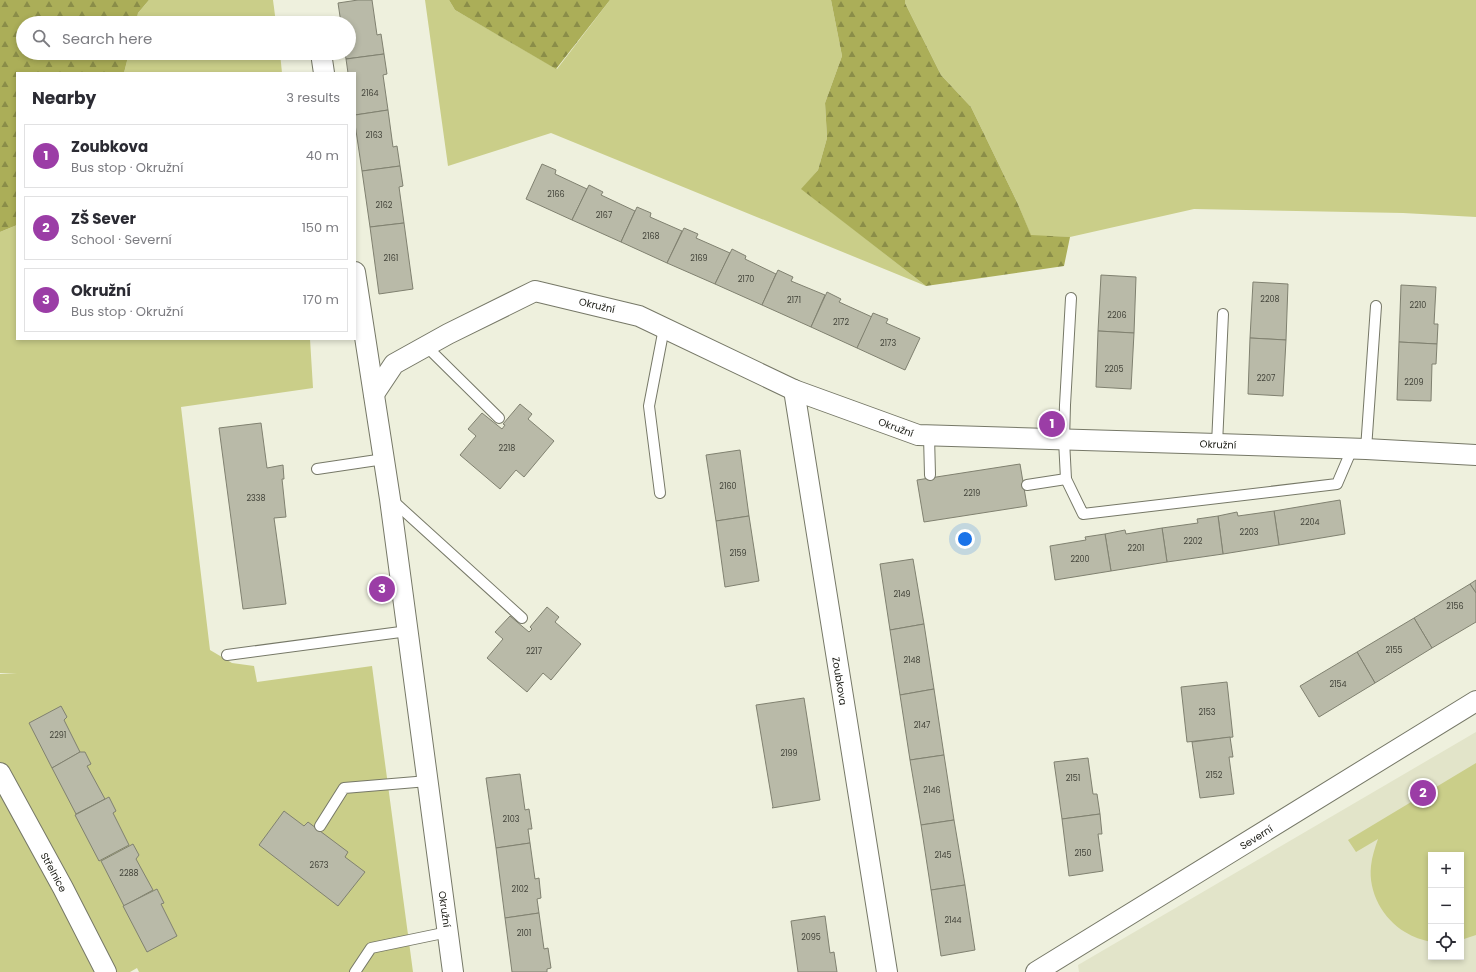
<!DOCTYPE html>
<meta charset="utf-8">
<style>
body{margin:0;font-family:Poppins,sans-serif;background:#f2f2f3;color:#2b2b33}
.controls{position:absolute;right:12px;bottom:12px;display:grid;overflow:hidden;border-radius:0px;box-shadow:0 2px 6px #0003}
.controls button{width:36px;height:36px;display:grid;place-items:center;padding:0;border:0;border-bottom:1px solid #e1e1e2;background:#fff;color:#2b2b33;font:20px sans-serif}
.you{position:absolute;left:965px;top:539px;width:14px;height:14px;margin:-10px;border:3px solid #fff;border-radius:50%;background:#1a73e8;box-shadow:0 0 0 6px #1a73e833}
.badge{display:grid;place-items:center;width:26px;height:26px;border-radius:50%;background:#9b3da6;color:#fff;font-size:13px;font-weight:700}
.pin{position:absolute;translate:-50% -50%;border:2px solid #fff;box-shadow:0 1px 4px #0006}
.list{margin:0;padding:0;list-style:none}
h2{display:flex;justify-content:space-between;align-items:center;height:52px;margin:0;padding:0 16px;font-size:17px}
h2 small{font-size:13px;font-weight:400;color:#7c7c81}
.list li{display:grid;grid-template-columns:26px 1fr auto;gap:12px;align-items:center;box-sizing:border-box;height:64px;margin:0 8px 8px;padding:0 8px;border:1px solid #e1e1e2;border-radius:0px}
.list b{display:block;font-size:15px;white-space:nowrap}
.list p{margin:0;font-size:13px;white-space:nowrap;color:#7c7c81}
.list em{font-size:13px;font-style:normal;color:#7c7c81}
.icon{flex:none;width:22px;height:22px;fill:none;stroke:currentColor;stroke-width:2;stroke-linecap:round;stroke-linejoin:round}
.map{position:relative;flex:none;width:1476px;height:972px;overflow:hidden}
.search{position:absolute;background:#fff;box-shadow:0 2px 6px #0003;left:16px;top:16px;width:340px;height:44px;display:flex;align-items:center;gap:10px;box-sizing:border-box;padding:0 14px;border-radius:22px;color:#7c7c81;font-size:15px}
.panel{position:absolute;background:#fff;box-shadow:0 2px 6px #0003;left:16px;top:72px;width:340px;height:268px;border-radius:0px}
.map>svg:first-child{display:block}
</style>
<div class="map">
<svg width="1476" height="972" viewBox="0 0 1476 972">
<defs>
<pattern id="forest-firs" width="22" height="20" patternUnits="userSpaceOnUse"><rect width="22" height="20" fill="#abae58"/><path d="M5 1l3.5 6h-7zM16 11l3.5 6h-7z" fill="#8a8d48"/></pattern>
</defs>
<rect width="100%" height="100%" fill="#eef0dd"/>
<!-- built -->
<path fill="#e2e4c9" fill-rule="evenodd" d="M1476,732V972H1079L1078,965ZM1431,855H1461V957H1431Z"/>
<!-- green -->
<g fill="#cace89">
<polygon points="149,0 273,0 276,23 136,23 138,13"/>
<polygon points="425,0 449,0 455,10 557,69 610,0 831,0 842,56 825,103 827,138 818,170 802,189 926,286 551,133 448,166"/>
<polygon points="905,0 1476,0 1476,217 1403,213 1194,209 1070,237 1031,236 1018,204 971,107 941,75 905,3"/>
<polygon points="129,53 280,53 282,73 124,73"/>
<polygon points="17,225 17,339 310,339 313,388 181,407 210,650 232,663 254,666 257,682 372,666 413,972 139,972 137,968 130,972 0,972 0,674 17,673 0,673 0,232"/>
<path d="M1476,763V935L1461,940V855H1431V942C1422,940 1413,937 1405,932C1383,919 1368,892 1371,866C1372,856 1375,848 1378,839L1356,852L1348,840Z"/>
</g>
<!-- forest -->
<g fill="url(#forest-firs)">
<polygon points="0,0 149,0 138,13 136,23 23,23 23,53 129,53 124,73 17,73 17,225 0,232"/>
<polygon points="449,0 610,0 556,69 455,10"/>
<polygon points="831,0 905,0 905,3 941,75 971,107 1018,204 1031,235 1070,237 1064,266 926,286 801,189 818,170 827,138 825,103 842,56"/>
</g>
<!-- building -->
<g fill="#b9baa8" stroke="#808170">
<polygon points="358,0 372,0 377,35 381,34 384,54 346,59 345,53 349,53 349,23 341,23 338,3"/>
<polygon points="384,54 387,74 383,75 388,110 355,115 355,73 348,73 346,59"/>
<polygon points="388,110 393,147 397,146 400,166 362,171 355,124 355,115"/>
<polygon points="542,164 556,170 555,174 587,189 572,220 526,199"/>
<polygon points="400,166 403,186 399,187 404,223 370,227 362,171"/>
<polygon points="589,185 603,192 601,195 635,211 621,242 572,220"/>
<polygon points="637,207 651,213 650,217 682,231 667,263 621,242"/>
<polygon points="404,223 413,289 379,294 370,227"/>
<polygon points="684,228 698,234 696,238 730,253 715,284 667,263"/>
<polygon points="732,249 746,256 745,259 776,274 762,305 715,284"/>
<polygon points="778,270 793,277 791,281 825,295 811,327 762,305"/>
<polygon points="1101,275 1136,277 1134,333 1098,331"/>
<polygon points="1253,282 1288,284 1286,340 1250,338"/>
<polygon points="1401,285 1436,287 1434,324 1438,324 1437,344 1399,342"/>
<polygon points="827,292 841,299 839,302 872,317 857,348 811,327"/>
<polygon points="873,313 888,319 886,323 920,338 905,370 857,348"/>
<polygon points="1098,331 1134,333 1131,389 1096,387"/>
<polygon points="1250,338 1286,340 1283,396 1248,394"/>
<polygon points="1399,342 1437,344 1436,364 1432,364 1431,401 1397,400"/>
<polygon points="520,404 532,414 528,419 554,441 524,477 516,470 500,489 460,455 476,436 468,429 482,413 502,429 505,425 503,424"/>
<polygon points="261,423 267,468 283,465 284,479 282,479 286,517 274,518 286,604 243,609 219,428"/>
<polygon points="740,450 749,516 716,521 706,455"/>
<polygon points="1020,464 1027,506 924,522 917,480"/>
<polygon points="1340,500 1345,534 1279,545 1274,511"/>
<polygon points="1274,511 1279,545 1223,554 1218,516 1237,512 1238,516"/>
<polygon points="749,516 759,581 725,587 716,521"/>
<polygon points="1218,516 1223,554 1167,562 1162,528 1198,523 1197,519"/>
<polygon points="1162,528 1167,562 1111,571 1105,534 1125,530 1126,534"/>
<polygon points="1105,534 1111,571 1055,580 1050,546 1086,540 1085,537"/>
<polygon points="913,559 924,624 890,630 880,564"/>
<polygon points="1476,580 1476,593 1470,584"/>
<polygon points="1470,584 1476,593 1476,622 1432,648 1414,618"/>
<polygon points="547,607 559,617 555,622 581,644 551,680 543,673 527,692 487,658 503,639 495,632 510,616 529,632 532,629 530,627"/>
<polygon points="1414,618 1432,648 1375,683 1357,652"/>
<polygon points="924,624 934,689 900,695 890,630"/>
<polygon points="1357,652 1375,683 1319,717 1300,686"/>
<polygon points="1227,682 1233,737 1187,742 1181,687"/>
<polygon points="934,689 944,755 910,760 900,695"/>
<polygon points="804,698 820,800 772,808 773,807 756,705"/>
<polygon points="61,706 67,717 64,720 80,752 52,768 29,723"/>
<polygon points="1230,737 1233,757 1229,757 1234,794 1200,798 1192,742"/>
<polygon points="80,752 85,752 91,764 87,766 105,799 76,814 52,768"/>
<polygon points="944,755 954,820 921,825 910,760"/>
<polygon points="1088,758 1093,794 1097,794 1100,814 1062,819 1054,762"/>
<polygon points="520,774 525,810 529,809 532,829 528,829 530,843 496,848 486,778"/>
<polygon points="109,797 116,811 113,813 129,845 99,861 75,815"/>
<polygon points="284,811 304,826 308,822 348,852 345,857 365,872 338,906 259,845"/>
<polygon points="1100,814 1102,834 1098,834 1103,871 1069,876 1062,819"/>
<polygon points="954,820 965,885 931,890 921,825"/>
<polygon points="530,843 535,879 539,878 541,898 537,899 539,913 505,918 496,848"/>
<polygon points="133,844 139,855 136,859 153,890 124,906 101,861"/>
<polygon points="965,885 975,950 941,956 931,890"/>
<polygon points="157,889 164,903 161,904 177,936 147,952 123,906"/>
<polygon points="539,913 544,949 548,948 551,968 547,969 547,972 512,972 505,918"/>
<polygon points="825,916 830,953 834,952 837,972 798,972 791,921"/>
</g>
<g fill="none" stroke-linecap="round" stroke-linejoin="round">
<defs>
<g id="lane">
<polyline points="1071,298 1065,405 1064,440 1066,479 1083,514 1337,484 1352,449"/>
<polyline points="427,347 499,418"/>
<polyline points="929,436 930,475"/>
<polyline points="1217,444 1223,314"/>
<polyline points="1366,449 1376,306"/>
<polyline points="317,469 384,459"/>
<polyline points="1027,485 1066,479"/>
<polyline points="660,493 649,406 664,328"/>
<polyline points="392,500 522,618"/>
<polyline points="227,655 408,631"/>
<polyline points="320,826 344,788 428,781"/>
<polyline points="355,972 371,948 448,932"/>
</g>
<g id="street">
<polyline points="321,53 324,73"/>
<polyline points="355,272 390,499 453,972"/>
<polyline points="794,390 887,972"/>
<polyline points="374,394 394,364 448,334 535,291 639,316 794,390 918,435 1217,444 1366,449 1476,455"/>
<polyline points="0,773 63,888 106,972"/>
<polyline points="1036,972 1476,701"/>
</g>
</defs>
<!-- lane casing -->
<use href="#lane" stroke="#767867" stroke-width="12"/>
<!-- street casing -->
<use href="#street" stroke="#767867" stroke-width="22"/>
<!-- lane -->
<use href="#lane" stroke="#fff" stroke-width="10"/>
<!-- street -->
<use href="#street" stroke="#fff" stroke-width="20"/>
</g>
<g text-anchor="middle" stroke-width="3" stroke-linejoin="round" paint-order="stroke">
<!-- number labels -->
<g font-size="8" fill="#43443a">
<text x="370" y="96">2164</text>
<text x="374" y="138">2163</text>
<text x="556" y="197">2166</text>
<text x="384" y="208">2162</text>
<text x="604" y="218">2167</text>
<text x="651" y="239">2168</text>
<text x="391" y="261">2161</text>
<text x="699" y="261">2169</text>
<text x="746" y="282">2170</text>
<text x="1270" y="302">2208</text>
<text x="794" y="303">2171</text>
<text x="1418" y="308">2210</text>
<text x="1117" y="318">2206</text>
<text x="841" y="325">2172</text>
<text x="888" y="346">2173</text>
<text x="1114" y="372">2205</text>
<text x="1266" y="381">2207</text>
<text x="1414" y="385">2209</text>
<text x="507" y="451">2218</text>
<text x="728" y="489">2160</text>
<text x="972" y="496">2219</text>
<text x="256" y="501">2338</text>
<text x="1310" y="525">2204</text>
<text x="1249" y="535">2203</text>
<text x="1193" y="544">2202</text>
<text x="1136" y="551">2201</text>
<text x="738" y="556">2159</text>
<text x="1080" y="562">2200</text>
<text x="902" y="597">2149</text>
<text x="1455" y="609">2156</text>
<text x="1394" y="653">2155</text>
<text x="534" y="654">2217</text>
<text x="912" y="663">2148</text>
<text x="1338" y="687">2154</text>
<text x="1207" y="715">2153</text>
<text x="922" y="728">2147</text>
<text x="58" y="738">2291</text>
<text x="789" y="756">2199</text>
<text x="1214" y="778">2152</text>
<text x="1073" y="781">2151</text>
<text x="932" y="793">2146</text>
<text x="511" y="822">2103</text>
<text x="1083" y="856">2150</text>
<text x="943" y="858">2145</text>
<text x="319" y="868">2673</text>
<text x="129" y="876">2288</text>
<text x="520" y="892">2102</text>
<text x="953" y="923">2144</text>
<text x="524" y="936">2101</text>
<text x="811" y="940">2095</text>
</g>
<!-- street labels -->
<g font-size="10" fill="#1c1d16" stroke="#fff">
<text transform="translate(597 305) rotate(13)" y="4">Okružní</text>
<text transform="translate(896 427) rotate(20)" y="4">Okružní</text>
<text transform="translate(1218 444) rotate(2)" y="4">Okružní</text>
<text transform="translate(840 681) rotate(81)" y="4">Zoubkova</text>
<text transform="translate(1256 837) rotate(-32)" y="4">Severní</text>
<text transform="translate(54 872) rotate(62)" y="4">Střelnice</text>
<text transform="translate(445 909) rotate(82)" y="4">Okružní</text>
</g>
</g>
</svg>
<div class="controls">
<button>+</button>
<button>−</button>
<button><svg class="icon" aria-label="locate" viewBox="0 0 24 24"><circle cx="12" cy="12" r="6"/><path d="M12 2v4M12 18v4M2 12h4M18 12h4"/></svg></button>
</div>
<div class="you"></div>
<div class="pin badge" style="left:1052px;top:424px">1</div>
<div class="pin badge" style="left:1423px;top:793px">2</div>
<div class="pin badge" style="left:382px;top:589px">3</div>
<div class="search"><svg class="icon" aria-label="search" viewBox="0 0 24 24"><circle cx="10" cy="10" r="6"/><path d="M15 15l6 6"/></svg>Search here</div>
<section class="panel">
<h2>Nearby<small>3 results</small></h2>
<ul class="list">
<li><span class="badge">1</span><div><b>Zoubkova</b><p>Bus stop · Okružní</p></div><em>40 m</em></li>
<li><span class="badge">2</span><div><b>ZŠ Sever</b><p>School · Severní</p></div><em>150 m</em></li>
<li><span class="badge">3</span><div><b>Okružní</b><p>Bus stop · Okružní</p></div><em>170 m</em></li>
</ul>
</section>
</div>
